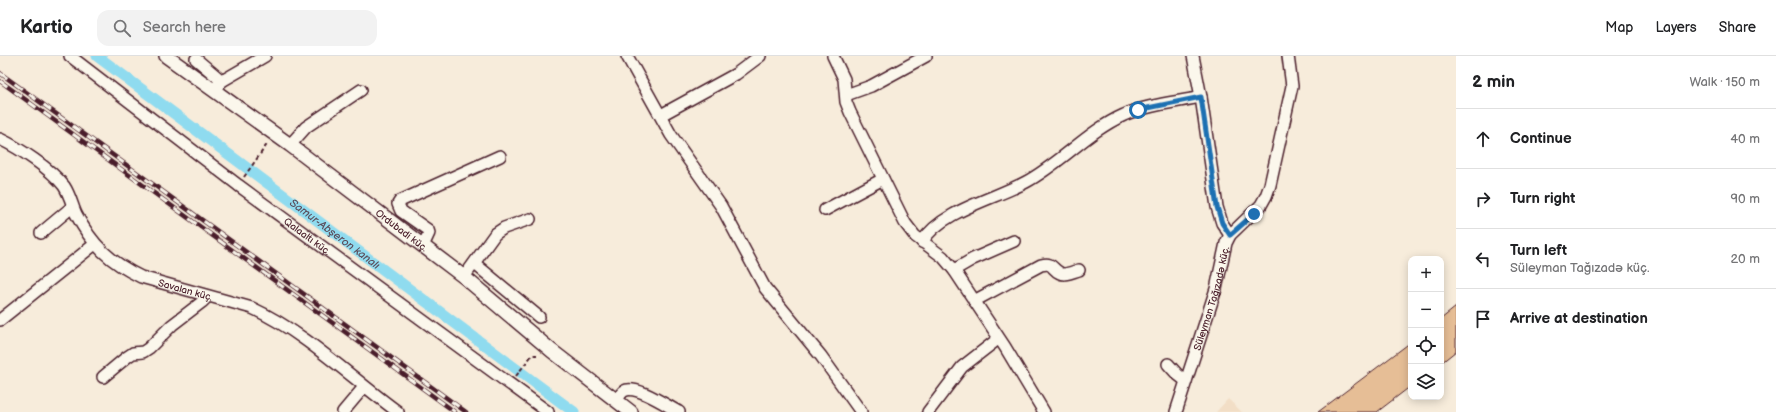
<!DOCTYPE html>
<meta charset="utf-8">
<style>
body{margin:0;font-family:"Balsamiq Sans",sans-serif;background:#f2f2f2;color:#202124}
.controls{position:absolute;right:12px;bottom:12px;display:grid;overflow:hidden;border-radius:8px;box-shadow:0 2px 10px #0003}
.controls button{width:36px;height:36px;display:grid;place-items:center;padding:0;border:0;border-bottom:1px solid #e0e0e0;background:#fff;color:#202124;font:20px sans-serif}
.stop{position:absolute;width:12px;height:12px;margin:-9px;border:3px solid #1f6fb2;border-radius:50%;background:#fff}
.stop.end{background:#1f6fb2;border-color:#fff;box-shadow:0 1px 4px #0008}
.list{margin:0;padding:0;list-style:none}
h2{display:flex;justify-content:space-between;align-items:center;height:52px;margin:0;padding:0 16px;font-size:17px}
h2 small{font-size:13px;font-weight:400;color:#757577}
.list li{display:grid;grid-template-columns:26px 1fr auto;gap:12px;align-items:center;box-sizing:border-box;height:60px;padding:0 16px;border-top:1px solid #e0e0e0}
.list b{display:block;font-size:15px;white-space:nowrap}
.list p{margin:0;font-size:13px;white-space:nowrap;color:#757577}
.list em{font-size:13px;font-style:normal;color:#757577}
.icon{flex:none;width:22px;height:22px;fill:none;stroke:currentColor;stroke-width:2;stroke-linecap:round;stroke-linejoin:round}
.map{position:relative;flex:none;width:1456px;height:356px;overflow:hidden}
header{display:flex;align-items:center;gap:24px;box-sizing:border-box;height:56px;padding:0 20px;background:#fff;border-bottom:1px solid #e0e0e0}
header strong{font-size:19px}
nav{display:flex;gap:22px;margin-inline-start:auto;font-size:14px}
.search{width:280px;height:36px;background:#f2f2f2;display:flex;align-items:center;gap:10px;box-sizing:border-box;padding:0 14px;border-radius:12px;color:#757577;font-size:15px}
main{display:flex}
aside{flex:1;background:#fff}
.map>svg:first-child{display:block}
</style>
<header>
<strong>Kartio</strong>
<div class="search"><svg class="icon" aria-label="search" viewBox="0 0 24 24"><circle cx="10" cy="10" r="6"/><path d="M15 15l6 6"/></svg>Search here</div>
<nav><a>Map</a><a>Layers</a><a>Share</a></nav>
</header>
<main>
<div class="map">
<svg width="1456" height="356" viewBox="0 0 1456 356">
<rect width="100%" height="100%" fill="#f7ecdb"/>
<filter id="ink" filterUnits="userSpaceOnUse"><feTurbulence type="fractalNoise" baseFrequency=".025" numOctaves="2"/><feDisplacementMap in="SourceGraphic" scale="8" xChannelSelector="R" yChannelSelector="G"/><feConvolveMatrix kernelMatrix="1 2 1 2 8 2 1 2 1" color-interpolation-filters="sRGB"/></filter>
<g filter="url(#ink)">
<!-- built -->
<polygon fill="#f2dec6" points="1228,343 1242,356 1216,356"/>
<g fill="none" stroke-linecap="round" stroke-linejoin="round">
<!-- canal -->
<path stroke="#8fdbef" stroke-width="11" id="s1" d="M97,0L574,356"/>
</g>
<!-- building -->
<g fill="#e6be96" stroke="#4a1f2b">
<polygon points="1456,251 1456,295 1441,307 1441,263"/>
<polygon points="1411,286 1411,330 1377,356 1318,356"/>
</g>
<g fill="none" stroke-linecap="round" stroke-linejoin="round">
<defs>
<g id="minor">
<path id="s2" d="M70,0L238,129L548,356"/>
<polyline points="627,0 671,79 721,150 765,232 821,300 861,356"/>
<polyline points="833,0 844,23 846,46 850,56 905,167 915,180 943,201 954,214 1005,291 1044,356"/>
<polyline points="1193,0 1201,41 1217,151 1222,167 1230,179"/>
<polyline points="196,3 222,25"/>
<polyline points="213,34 222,25 265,0"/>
<polyline points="846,39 871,30 926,0"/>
<polyline points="661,59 736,18 760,0"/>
<path id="s3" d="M0,83C19,92 51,113 64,130C70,139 72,149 76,158C92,189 110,206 141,221L252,252C306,277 350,321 398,356"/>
<polyline points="290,89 306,71 361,34"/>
<polyline points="825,154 883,123"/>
<polyline points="41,177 72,151"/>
<path d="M922,186C942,154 995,143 1026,126C1061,107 1088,75 1124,59C1145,49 1178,46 1201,41"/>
<polyline points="423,190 429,177 428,174 401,155 398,148 400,145 500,100"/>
<polyline points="475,208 539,261"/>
<polyline points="954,214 973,203 1014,185"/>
<polyline points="464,221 495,178 504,172 530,163"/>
<path d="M974,245L1041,209C1054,206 1051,213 1060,217C1065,220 1074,215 1079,214"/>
<polyline points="0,264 95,188"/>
<polyline points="1168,308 1177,318 1186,325"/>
<polyline points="103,321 127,301 133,297 143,296 149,292 172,269 202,246 207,241"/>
<path d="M616,345C618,342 621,337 624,335C636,328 667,350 679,356"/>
<polyline points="343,356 364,331"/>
<polyline points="928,356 962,311 998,283"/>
<path id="s4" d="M1176,356L1216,233L1226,187L1230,179L1261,149L1266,140L1270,129L1292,30L1288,0"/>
</g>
<g id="tertiary">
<path id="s5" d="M166,0L290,89L464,221L552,295L631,356"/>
</g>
</defs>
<!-- minor casing -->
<use href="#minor" stroke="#4a1f2b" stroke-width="14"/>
<!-- tertiary casing -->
<use href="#tertiary" stroke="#4a1f2b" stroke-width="16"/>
<!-- path -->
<g stroke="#4a1f2b" stroke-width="2" stroke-dasharray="4 3" stroke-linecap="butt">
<polyline points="244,121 268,87"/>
<polyline points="516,320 532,299 537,299"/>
</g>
<!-- minor -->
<use href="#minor" stroke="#fbf7ec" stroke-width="11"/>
<!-- tertiary -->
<use href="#tertiary" stroke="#fbf7ec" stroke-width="13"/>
<defs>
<g id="rail">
<polyline points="0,17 466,356"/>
<polyline points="0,25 455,356"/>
</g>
</defs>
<!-- rail casing -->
<use href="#rail" stroke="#4a1f2b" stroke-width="4.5"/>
<!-- rail -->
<use href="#rail" stroke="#fbf7ec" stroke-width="3" stroke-dasharray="9" stroke-linecap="butt"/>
</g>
</g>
<g fill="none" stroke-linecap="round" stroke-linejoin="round" filter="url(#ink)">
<!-- route -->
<polyline stroke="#1f6fb2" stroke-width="5" points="1138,54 1201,41 1217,151 1222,167 1230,179 1254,158"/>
</g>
<g text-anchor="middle" stroke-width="3" stroke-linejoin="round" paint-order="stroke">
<!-- street labels -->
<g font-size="10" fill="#4a1f2b" stroke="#fbf7ec">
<text dy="4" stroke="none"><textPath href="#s5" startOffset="293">Ordubadi küç.</textPath></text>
<text dy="4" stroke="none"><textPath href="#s2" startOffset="298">Qalaaltı küç.</textPath></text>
<text dy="4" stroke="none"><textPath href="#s3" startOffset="249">Savalan küç.</textPath></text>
<text dy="4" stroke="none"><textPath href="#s4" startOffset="119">Süleyman Tağızadə küç.</textPath></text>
</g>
<!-- water labels -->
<g font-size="11" font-style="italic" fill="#5b4e5c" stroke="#fbf7ec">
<text dy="4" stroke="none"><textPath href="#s1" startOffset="297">Samur-Abşeron kanalı</textPath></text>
</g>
</g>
</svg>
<div class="controls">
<button>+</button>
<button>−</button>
<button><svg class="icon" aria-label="locate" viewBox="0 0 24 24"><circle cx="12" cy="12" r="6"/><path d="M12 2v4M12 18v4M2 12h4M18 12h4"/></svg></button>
<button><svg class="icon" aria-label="layers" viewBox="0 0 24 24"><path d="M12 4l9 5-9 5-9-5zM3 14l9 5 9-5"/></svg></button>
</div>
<div class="stop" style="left:1138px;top:54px"></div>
<div class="stop end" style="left:1254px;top:158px"></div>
</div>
<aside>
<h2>2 min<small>Walk · 150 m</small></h2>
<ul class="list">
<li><svg class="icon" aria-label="ahead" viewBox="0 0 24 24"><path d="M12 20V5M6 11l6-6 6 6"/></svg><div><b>Continue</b></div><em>40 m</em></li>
<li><svg class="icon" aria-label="right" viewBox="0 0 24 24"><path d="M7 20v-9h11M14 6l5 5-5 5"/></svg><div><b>Turn right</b></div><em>90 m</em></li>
<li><svg class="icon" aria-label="left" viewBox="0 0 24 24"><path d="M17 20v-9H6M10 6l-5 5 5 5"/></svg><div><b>Turn left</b><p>Süleyman Tağızadə küç.</p></div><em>20 m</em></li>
<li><svg class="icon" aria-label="arrive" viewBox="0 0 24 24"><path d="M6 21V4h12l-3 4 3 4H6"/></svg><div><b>Arrive at destination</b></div></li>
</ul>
</aside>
</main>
